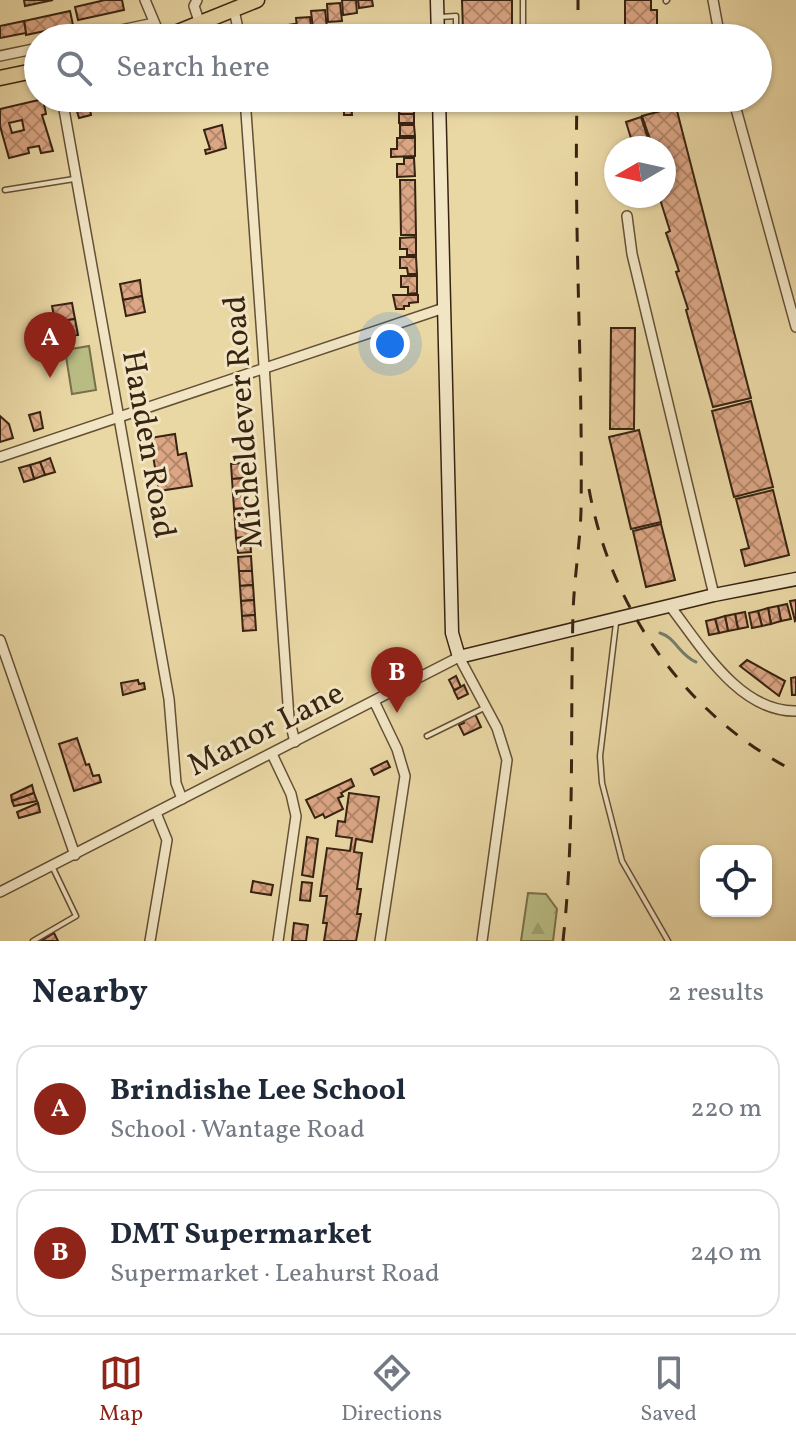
<!DOCTYPE html>
<meta charset="utf-8">
<style>
body{margin:0;font-family:Vollkorn,serif;background:#f6f6f7;color:#1f2937}
.controls{position:absolute;right:24px;bottom:24px;display:grid;overflow:hidden;border-radius:16px;box-shadow:0 2px 6px #0004}
.controls button{width:72px;height:72px;display:grid;place-items:center;padding:0;border:0;border-bottom:2px solid #e0e1e3;background:#fff;color:#1f2937;font:40px sans-serif}
.compass{position:absolute;left:604px;top:136px;width:72px;height:72px;border-radius:50%;background:#fff;box-shadow:0 2px 6px #0004;rotate:261deg}
.you{position:absolute;left:390px;top:344px;width:28px;height:28px;margin:-20px;border:6px solid #fff;border-radius:50%;background:#1a73e8;box-shadow:0 0 0 12px #1a73e833}
.badge{display:grid;place-items:center;width:52px;height:52px;border-radius:50%;background:#8f2418;color:#fff;font-size:26px;font-weight:700}
.pin{position:absolute;translate:-50% -66px;filter:drop-shadow(0 2px 4px #0008)}
.pin::after{content:'';position:absolute;top:42px;width:28px;height:24px;background:inherit;clip-path:polygon(0 0,100% 0,50% 100%)}
.list{margin:0;padding:0;list-style:none}
h2{display:flex;justify-content:space-between;align-items:center;height:104px;margin:0;padding:0 32px;font-size:34px}
h2 small{font-size:26px;font-weight:400;color:#747a83}
.list li{display:grid;grid-template-columns:52px 1fr auto;gap:24px;align-items:center;box-sizing:border-box;height:128px;margin:0 16px 16px;padding:0 16px;border:2px solid #e0e1e3;border-radius:24px}
.list b{display:block;font-size:30px;white-space:nowrap}
.list p{margin:0;font-size:26px;white-space:nowrap;color:#747a83}
.list em{font-size:26px;font-style:normal;color:#747a83}
.icon{flex:none;width:44px;height:44px;fill:none;stroke:currentColor;stroke-width:2;stroke-linecap:round;stroke-linejoin:round}
.map{position:relative;flex:none;width:796px;height:941px;overflow:hidden}
.search{position:absolute;background:#fff;box-shadow:0 2px 6px #0004;left:24px;right:24px;top:24px;height:88px;display:flex;align-items:center;gap:20px;box-sizing:border-box;padding:0 28px;border-radius:44px;color:#747a83;font-size:30px}
.sheet{height:392px;background:#fff}
nav{display:flex;justify-content:space-around;align-items:center;box-sizing:border-box;height:112px;border-top:2px solid #e0e1e3;background:#fff;font-size:22px;color:#747a83}
nav a{display:grid;justify-items:center;gap:4px}
nav .on{color:#8f2418}
.map>svg:first-child{display:block}
</style>
<div class="map">
<svg width="796" height="941" viewBox="0 0 796 941">
<defs>
<pattern id="forest-firs" width="22" height="20" patternUnits="userSpaceOnUse" patternTransform="scale(2)"><rect width="22" height="20" fill="#b9bd84"/><path d="M5 1l3.5 6h-7zM16 11l3.5 6h-7z" fill="#a0a271"/></pattern>
<pattern id="building-cross-hatch" width="8" height="8" patternUnits="userSpaceOnUse" patternTransform="scale(2)"><rect width="8" height="8" fill="#dca685"/><path d="M0 0l8 8M0 8l8-8" fill="none" stroke="#b3876b"/></pattern>
</defs>
<rect width="100%" height="100%" fill="#e9d7a4"/>
<filter id="stains"><feTurbulence type="fractalNoise" baseFrequency=".0025" numOctaves="4"/><feColorMatrix values="0 0 0 0 .2 0 0 0 0 .09 0 0 0 0 .02 0 0 0 .5 -.17"/></filter>
<radialGradient id="worn" r=".72"><stop offset=".6" stop-color="#630" stop-opacity="0"/><stop offset="1" stop-color="#630" stop-opacity=".3"/></radialGradient>
<!-- forest -->
<polygon fill="url(#forest-firs)" stroke="#78704a" stroke-width="2" points="528,893 546,894 557,909 553,941 521,941"/>
<!-- pitch -->
<polygon fill="#b9bd84" stroke="#78704a" stroke-width="2" points="89,346 96,390 72,394 65,350"/>
<g fill="none" stroke-linecap="round" stroke-linejoin="round">
<!-- stream -->
<path stroke="#717e6a" stroke-width="3" d="M660,633C675,637 680,656 696,662"/>
</g>
<!-- building -->
<g fill="url(#building-cross-hatch)" stroke="#372311" stroke-width="2" fill-rule="evenodd">
<polygon points="24,0 53,0 25,6"/>
<polygon points="105,0 122,0 124,10 78,20 75,7"/>
<polygon points="342,0 356,0 357,13 343,15"/>
<polygon points="358,0 372,0 373,6 359,8"/>
<polygon points="462,0 512,0 512,30 463,31"/>
<polygon points="625,0 651,0 651,10 657,10 657,38 625,38"/>
<polygon points="340,3 342,21 328,22 327,4"/>
<polygon points="325,10 327,28 313,29 311,11"/>
<polygon points="70,11 73,25 26,35 24,21"/>
<polygon points="310,17 312,35 298,36 296,18"/>
<polygon points="24,21 26,33 0,38 0,26"/>
<polygon points="295,24 296,38 282,38 281,26"/>
<polygon points="279,31 280,38 266,38 266,33"/>
<polygon points="73,98 88,98 91,115 79,118"/>
<polygon points="90,98 104,98 105,104 92,107"/>
<polygon points="107,98 119,98 121,104 109,107"/>
<polygon points="344,98 351,98 352,115 344,115"/>
<rect x="638" y="98" width="19" height="4"/>
<path d="M43,99L46,114L42,115L53,151L41,153L39,146L28,148L29,153L9,158L0,126V109ZM22,120L24,130L12,133L9,123Z"/>
<polygon points="414,103 414,114 399,114 399,104"/>
<polygon points="676,107 751,398 713,407 686,310 688,309 676,272 679,271 666,233 670,231 659,196 664,196 664,148 653,148 642,116"/>
<rect x="399" y="114" width="15" height="9"/>
<polygon points="641,117 651,148 634,148 626,122"/>
<polygon points="222,125 226,148 206,154 205,150 210,149 204,130"/>
<polygon points="400,125 414,125 415,136 400,136"/>
<polygon points="397,138 415,138 415,156 391,157 391,149 397,149"/>
<polygon points="404,158 414,158 415,176 397,177 397,164 404,164"/>
<polygon points="400,180 415,180 416,235 401,235"/>
<polygon points="416,237 416,255 407,255 407,249 400,249 400,238"/>
<polygon points="400,257 416,257 417,274 408,274 407,268 400,268"/>
<polygon points="401,276 417,276 417,293 408,294 408,287 401,287"/>
<polygon points="140,280 142,296 123,300 120,284"/>
<polygon points="393,295 418,295 418,302 409,303 409,306 404,306 404,309 396,309"/>
<polygon points="142,296 145,312 126,316 123,300"/>
<polygon points="72,303 75,319 55,322 52,306"/>
<polygon points="75,319 78,335 58,338 55,322"/>
<polygon points="611,328 635,328 634,429 610,429"/>
<polygon points="751,401 773,487 734,497 712,411"/>
<polygon points="40,412 43,428 34,431 29,415"/>
<polygon points="0,416 9,424 13,438 0,442"/>
<polygon points="639,430 661,522 631,529 609,437"/>
<polygon points="175,434 178,455 186,453 192,486 159,491 150,438"/>
<polygon points="50,458 55,472 45,475 40,462"/>
<polygon points="40,462 45,475 34,479 30,465"/>
<polygon points="244,463 245,478 232,479 231,464"/>
<polygon points="30,465 34,479 24,482 19,468"/>
<polygon points="245,478 246,493 233,494 232,479"/>
<polygon points="773,490 789,555 745,566 741,550 749,548 736,499"/>
<polygon points="246,493 247,508 234,509 233,494"/>
<polygon points="247,508 248,522 235,523 234,509"/>
<polygon points="248,522 250,537 236,538 235,523"/>
<polygon points="661,524 675,580 646,587 633,531"/>
<polygon points="250,537 251,552 238,553 236,538"/>
<polygon points="251,556 252,571 239,571 238,557"/>
<polygon points="239,571 252,571 253,585 240,586"/>
<polygon points="253,585 254,600 241,601 240,586"/>
<polygon points="254,600 255,615 242,616 241,601"/>
<polygon points="796,600 796,620 795,621 790,601"/>
<polygon points="787,604 791,619 781,621 778,606"/>
<polygon points="778,606 781,621 771,624 768,608"/>
<polygon points="768,608 771,624 762,626 758,611"/>
<polygon points="758,611 762,626 752,628 749,613"/>
<polygon points="745,612 748,627 738,629 735,614"/>
<polygon points="735,614 738,629 728,631 725,616"/>
<polygon points="255,615 256,630 243,631 242,616"/>
<polygon points="725,616 728,631 719,633 715,619"/>
<polygon points="715,619 719,633 709,635 706,621"/>
<polygon points="747,660 785,681 779,696 740,666"/>
<polygon points="456,676 461,687 454,690 449,680"/>
<polygon points="796,677 796,695 792,695 791,678"/>
<polygon points="138,680 139,684 144,683 145,689 123,695 121,683"/>
<polygon points="464,685 468,694 458,699 454,691"/>
<polygon points="475,714 481,727 464,735 459,725 464,723 463,720"/>
<polygon points="77,738 86,765 89,764 93,776 99,775 101,782 74,791 59,744"/>
<polygon points="387,761 390,767 374,775 371,769"/>
<polygon points="351,779 354,786 341,793 343,796 338,798 343,809 325,818 323,814 315,818 306,800"/>
<polygon points="32,785 34,793 12,801 11,795"/>
<polygon points="34,793 37,801 14,806 12,801"/>
<polygon points="349,793 379,797 372,842 356,839 354,852 362,853 357,889 361,889 357,914 361,914 356,941 324,941 327,923 323,923 327,896 320,896 327,848 350,851 352,838 336,836 338,821 345,822"/>
<polygon points="38,803 40,812 19,818 17,812"/>
<polygon points="307,837 318,839 313,877 302,875"/>
<polygon points="253,881 273,885 271,895 251,892"/>
<polygon points="302,882 312,883 310,901 300,900"/>
<polygon points="294,923 308,925 306,941 292,941"/>
<polygon points="54,933 58,941 41,941"/>
</g>
<g fill="none" stroke-linecap="round" stroke-linejoin="round">
<defs>
<g id="lane">
<polyline points="666,1 667,0"/>
<polyline points="440,17 456,16 456,36 512,35 523,30 523,0"/>
<polyline points="355,102 437,101"/>
<polyline points="5,190 74,179"/>
<polyline points="616,623 600,756 602,783 622,861 668,941"/>
<polyline points="427,736 486,707"/>
<polyline points="33,941 76,916 52,866"/>
</g>
<g id="street">
<polyline points="145,0 161,38"/>
<polyline points="197,0 194,6 200,24"/>
<polyline points="713,0 720,38"/>
<polyline points="234,10 240,38"/>
<polyline points="83,38 154,23"/>
<polyline points="0,56 38,48"/>
<polyline points="62,98 169,699 176,783 182,799"/>
<polyline points="245,98 289,718 295,742"/>
<polyline points="733,98 796,327"/>
<polyline points="627,216 632,254 714,595"/>
<polyline points="0,457 444,308"/>
<path d="M670,606C701,646 739,712 796,711"/>
<polyline points="0,640 75,855"/>
<polyline points="374,701 397,749 405,776 380,941"/>
<polyline points="272,754 291,794 296,816 278,941"/>
<polyline points="0,892 459,657 497,728 507,760 482,941"/>
<polyline points="150,941 167,840 156,813"/>
</g>
<g id="secondary">
<polyline points="437,0 438,38"/>
<polyline points="439,98 452,633 459,657 714,595 796,579"/>
</g>
<g id="primary">
<polyline points="163,38 257,0"/>
<polyline points="0,78 38,70"/>
</g>
</defs>
<!-- lane casing -->
<use href="#lane" stroke="#645036" stroke-width="7"/>
<!-- street casing -->
<use href="#street" stroke="#645036" stroke-width="12"/>
<!-- secondary casing -->
<use href="#secondary" stroke="#372311" stroke-width="15"/>
<!-- primary casing -->
<use href="#primary" stroke="#372311" stroke-width="17"/>
<!-- lane -->
<use href="#lane" stroke="#f1e5c4" stroke-width="4"/>
<!-- street -->
<use href="#street" stroke="#f1e5c4" stroke-width="9"/>
<!-- secondary -->
<use href="#secondary" stroke="#f1e5c4" stroke-width="12"/>
<!-- primary -->
<use href="#primary" stroke="#e9d7a4" stroke-width="14"/>
<!-- rail -->
<g stroke="#372311" stroke-width="3" stroke-dasharray="14 14" stroke-linecap="butt">
<polyline points="578,38 578,0"/>
<path d="M589,489C611,610 686,716 796,772"/>
<path d="M563,941C575,832 570,723 573,614C574,579 580,545 581,511C583,373 574,236 577,98"/>
</g>
</g>
<g text-anchor="middle" stroke-width="6" stroke-linejoin="round" paint-order="stroke">
<!-- street labels -->
<g font-size="32" fill="#372311" stroke="#f1e5c4">
<text transform="translate(242 422) rotate(-94)" y="11">Micheldever Road</text>
<text transform="translate(150 444) rotate(80)" y="11">Handen Road</text>
<text transform="translate(265 728) rotate(-27)" y="11">Manor Lane</text>
</g>
</g>
<rect width="100%" height="100%" filter="url(#stains)"/>
<rect width="100%" height="100%" fill="url(#worn)"/>
</svg>
<div class="controls">
<button><svg class="icon" aria-label="locate" viewBox="0 0 24 24"><circle cx="12" cy="12" r="6"/><path d="M12 2v4M12 18v4M2 12h4M18 12h4"/></svg></button>
</div>
<svg class="compass" viewBox="-18 -18 36 36"><path d="M0-13l5 13h-10z" fill="#e53935"/><path d="M0 13l5-13h-10z" fill="#747a83"/></svg>
<div class="you"></div>
<div class="pin badge" style="left:50px;top:378px">A</div>
<div class="pin badge" style="left:397px;top:713px">B</div>
<div class="search"><svg class="icon" aria-label="search" viewBox="0 0 24 24"><circle cx="10" cy="10" r="6"/><path d="M15 15l6 6"/></svg>Search here</div>
</div>
<section class="sheet">
<h2>Nearby<small>2 results</small></h2>
<ul class="list">
<li><span class="badge">A</span><div><b>Brindishe Lee School</b><p>School · Wantage Road</p></div><em>220 m</em></li>
<li><span class="badge">B</span><div><b>DMT Supermarket</b><p>Supermarket · Leahurst Road</p></div><em>240 m</em></li>
</ul>
</section>
<nav>
<a class="on"><svg class="icon" aria-label="map" viewBox="0 0 24 24"><path d="M3 6l6-2 6 2 6-2v14l-6 2-6-2-6 2zM9 4v14M15 6v14"/></svg>Map</a>
<a><svg class="icon" aria-label="directions" viewBox="0 0 24 24"><path d="M12 3l9 9-9 9-9-9zM9 14v-3h6M13 9l2 2-2 2"/></svg>Directions</a>
<a><svg class="icon" aria-label="saved" viewBox="0 0 24 24"><path d="M7 4h10v16l-5-4-5 4z"/></svg>Saved</a>
</nav>
